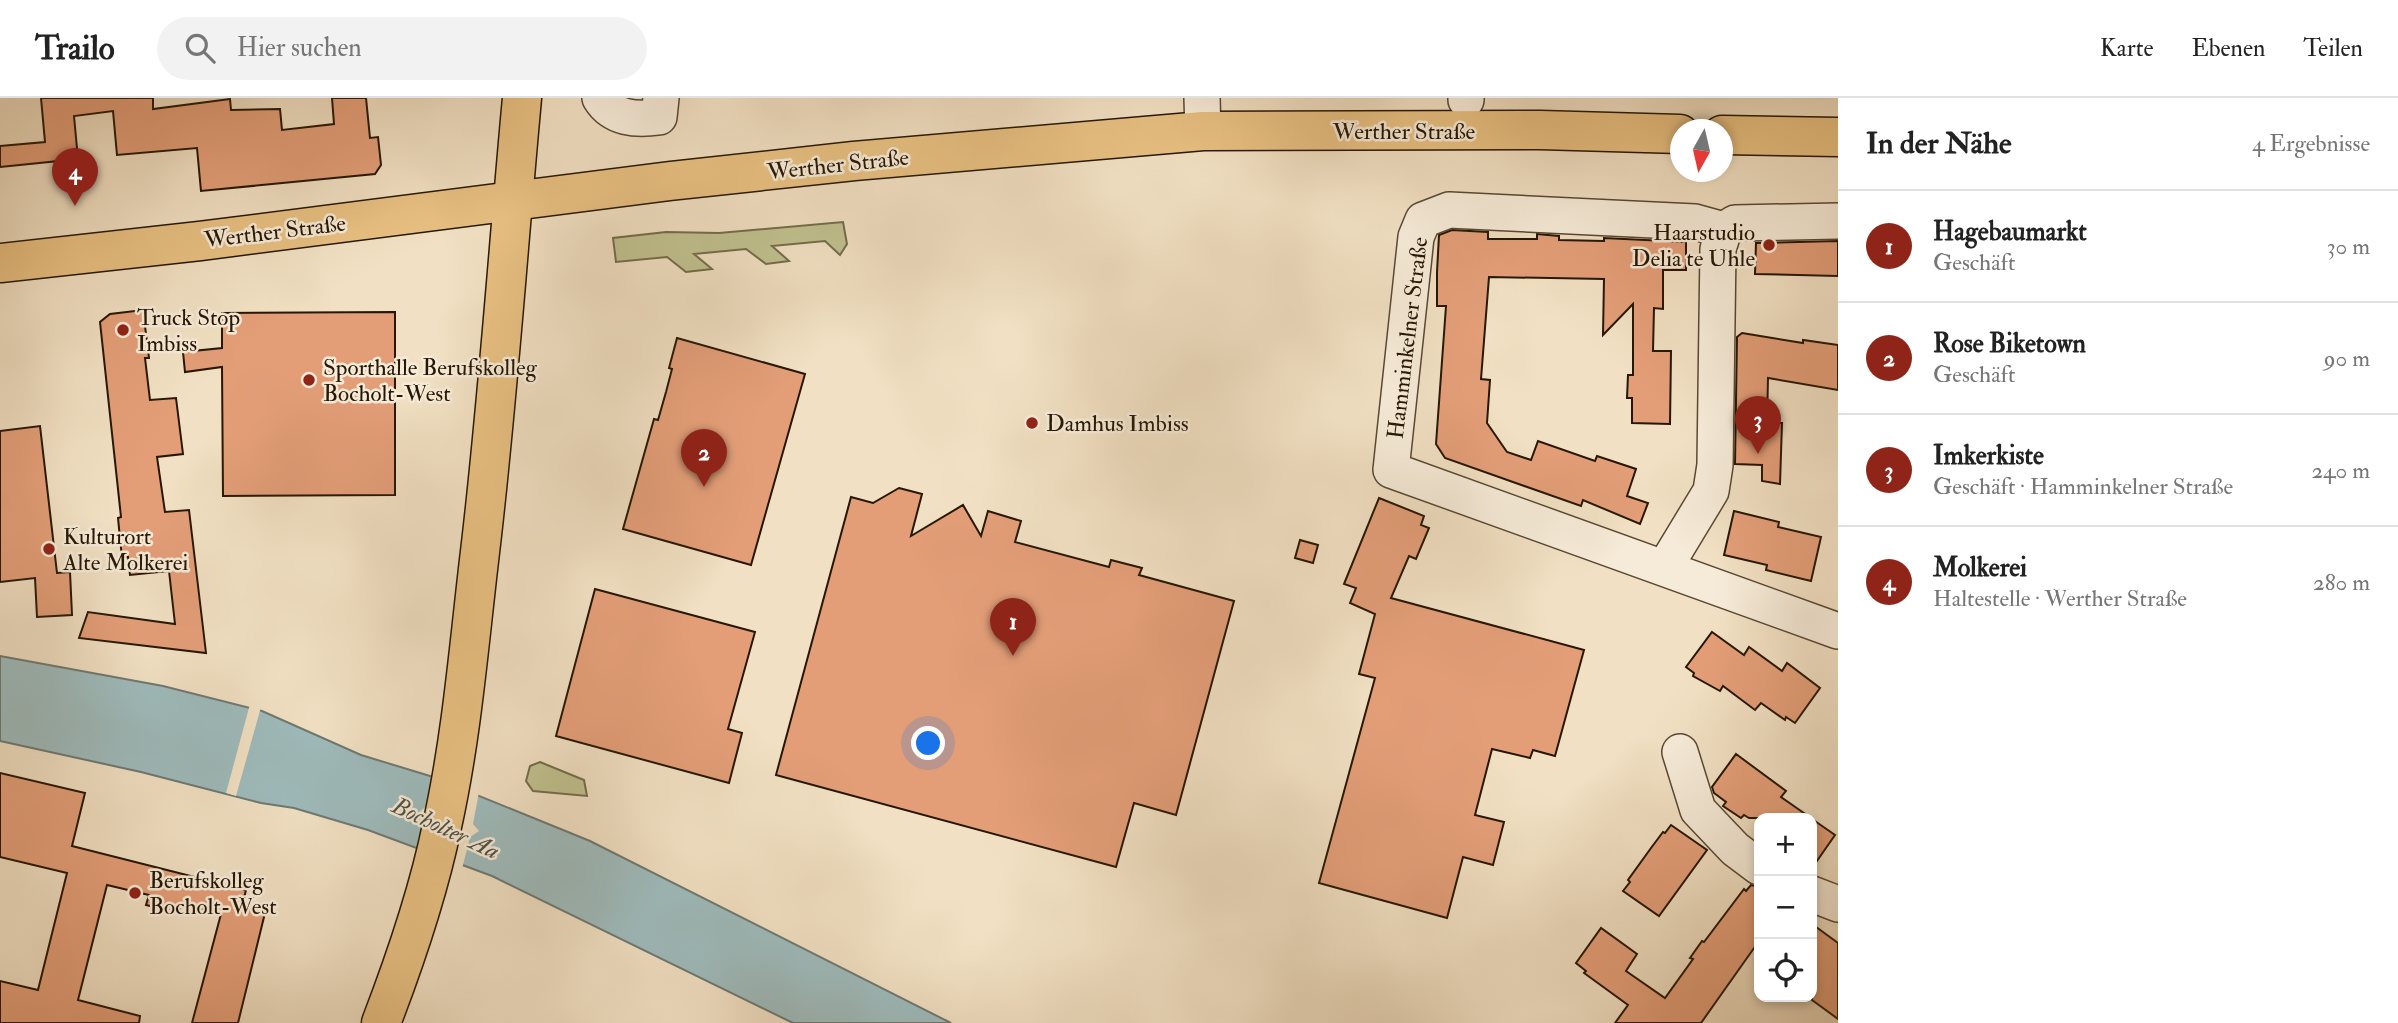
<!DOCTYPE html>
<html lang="de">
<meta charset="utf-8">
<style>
body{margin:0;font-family:"IM FELL Double Pica",serif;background:#f2f2f2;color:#222}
.controls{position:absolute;right:21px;bottom:21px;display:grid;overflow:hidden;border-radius:14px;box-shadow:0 4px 10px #0003}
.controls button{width:63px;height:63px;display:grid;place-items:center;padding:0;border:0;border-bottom:2px solid #e0e0e0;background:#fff;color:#222;font:35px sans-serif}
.compass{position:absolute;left:1670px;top:21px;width:63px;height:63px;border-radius:50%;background:#fff;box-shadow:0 4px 10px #0003;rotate:188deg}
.you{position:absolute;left:929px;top:646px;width:24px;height:24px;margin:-18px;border:5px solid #fff;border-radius:50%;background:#1a73e8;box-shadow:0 0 0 10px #1a73e833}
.badge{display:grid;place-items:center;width:46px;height:46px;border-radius:50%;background:#8f2418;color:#fff;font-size:23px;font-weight:700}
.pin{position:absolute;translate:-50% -58px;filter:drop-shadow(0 2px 4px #0008)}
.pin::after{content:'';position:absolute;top:37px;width:24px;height:21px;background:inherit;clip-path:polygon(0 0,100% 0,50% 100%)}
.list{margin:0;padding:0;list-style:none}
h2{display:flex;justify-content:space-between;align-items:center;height:91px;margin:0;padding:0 28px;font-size:30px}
h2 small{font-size:23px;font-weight:400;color:#767676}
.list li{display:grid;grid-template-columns:46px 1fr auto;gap:21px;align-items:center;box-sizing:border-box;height:112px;padding:0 28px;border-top:2px solid #e0e0e0}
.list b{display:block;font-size:26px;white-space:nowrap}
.list p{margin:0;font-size:23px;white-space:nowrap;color:#767676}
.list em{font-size:23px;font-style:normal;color:#767676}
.icon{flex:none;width:38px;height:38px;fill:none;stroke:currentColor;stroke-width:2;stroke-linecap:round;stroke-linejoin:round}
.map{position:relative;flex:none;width:1838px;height:925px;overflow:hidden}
header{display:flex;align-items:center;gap:42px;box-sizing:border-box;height:98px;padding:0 35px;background:#fff;border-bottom:2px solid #e0e0e0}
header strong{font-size:33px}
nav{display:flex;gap:38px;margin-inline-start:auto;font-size:24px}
.search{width:490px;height:63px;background:#f2f2f2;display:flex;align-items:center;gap:18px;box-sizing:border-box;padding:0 24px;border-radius:38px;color:#767676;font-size:26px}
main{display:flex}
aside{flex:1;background:#fff}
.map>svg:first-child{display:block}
</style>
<header>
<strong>Trailo</strong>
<div class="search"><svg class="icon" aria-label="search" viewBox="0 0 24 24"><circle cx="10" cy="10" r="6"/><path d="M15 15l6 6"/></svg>Hier suchen</div>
<nav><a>Karte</a><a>Ebenen</a><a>Teilen</a></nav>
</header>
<main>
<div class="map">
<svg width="1838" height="925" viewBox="0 0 1838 925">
<rect width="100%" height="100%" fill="#f1e0c3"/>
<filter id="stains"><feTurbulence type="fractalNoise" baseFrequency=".00286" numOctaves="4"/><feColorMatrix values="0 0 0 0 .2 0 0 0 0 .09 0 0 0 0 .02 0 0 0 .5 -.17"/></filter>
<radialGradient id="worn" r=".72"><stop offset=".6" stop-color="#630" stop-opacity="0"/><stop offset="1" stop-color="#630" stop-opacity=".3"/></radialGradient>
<!-- green -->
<g fill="#c0c18f" stroke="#736c4a" stroke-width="2">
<polygon points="843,124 847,146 840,157 825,143 772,148 789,163 766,166 746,151 694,156 712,171 686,174 667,159 616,164 613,140 666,134 719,135"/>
<polygon points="540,664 584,682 587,698 533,693 526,683 530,668"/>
</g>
<!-- water -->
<polygon fill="#9ebbbc" stroke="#6e7972" stroke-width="2" points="0,558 163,588 262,613 361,657 430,678 590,743 951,925 793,925 492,778 368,732 294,710 261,705 141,674 0,643"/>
<!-- pier -->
<g fill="#f1e0c3">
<polygon points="250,606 261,609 236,698 226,695"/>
<polygon points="433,675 479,694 473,726 479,733 470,739 462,771 416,755 425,720 420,713 427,708"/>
</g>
<!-- building -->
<g fill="#e39e78" stroke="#261704" stroke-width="2">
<polygon points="41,0 153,0 153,11 230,1 231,12 280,11 282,32 334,26 332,0 366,0 370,40 378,39 381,67 375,76 201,93 197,50 117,57 113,13 74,18 78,61 0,69 0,48 45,44"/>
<polygon points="1452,132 1488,134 1488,141 1537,141 1537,136 1559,138 1559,142 1604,143 1604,140 1686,144 1686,172 1663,172 1663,211 1654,210 1653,253 1671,253 1670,326 1632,325 1632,300 1627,300 1628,277 1633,277 1633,206 1603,237 1604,181 1489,179 1481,281 1490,282 1487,325 1507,354 1531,362 1538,343 1595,363 1597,358 1636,371 1627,398 1648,405 1640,426 1583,402 1581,408 1445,360 1436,346 1446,208 1437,208 1437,174 1439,137"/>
<polygon points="1838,143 1838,178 1755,176 1756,145"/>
<polygon points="143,212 149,260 145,260 150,302 176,300 183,356 157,359 165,414 189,412 206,555 79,540 88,514 175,526 169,473 130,477 128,459 122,460 118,420 121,419 100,224 110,216"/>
<polygon points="395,214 395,397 223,398 222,269 185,274 183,254 222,250 222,215"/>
<polygon points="1742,235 1803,245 1803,242 1838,247 1838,292 1768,280 1767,325 1782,325 1780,386 1762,383 1762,367 1735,366 1737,239"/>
<polygon points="677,240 805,276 751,467 623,431 654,321 658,322 666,294 672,271 669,270"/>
<polygon points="40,328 57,475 70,474 72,517 37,519 35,480 0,484 0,333"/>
<polygon points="899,390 922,396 911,438 963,407 981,438 988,413 1021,423 1015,444 1109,469 1111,462 1142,470 1139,477 1234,503 1176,717 1134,705 1116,769 776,677 851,399 873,405"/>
<polygon points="1379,400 1424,418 1421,427 1429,430 1416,461 1409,458 1391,500 1584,552 1555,658 1533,652 1530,660 1492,651 1475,717 1504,724 1493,767 1463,759 1447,820 1319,785 1375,580 1359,576 1375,516 1350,505 1356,490 1344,486"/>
<polygon points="1734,413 1779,424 1778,429 1821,439 1811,483 1766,472 1767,467 1724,457"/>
<polygon points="1300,442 1318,447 1313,465 1295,460"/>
<polygon points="595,491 755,534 728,631 742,635 729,685 556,638"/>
<polygon points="1712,534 1744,557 1749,549 1782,573 1787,565 1820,590 1795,625 1786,619 1785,622 1761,605 1755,612 1723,588 1720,593 1693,578 1694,575 1686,569"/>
<polygon points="1736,656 1786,693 1781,699 1811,720 1749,720 1744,717 1741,720 1723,708 1726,704 1714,695 1712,689"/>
<polygon points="0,675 85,695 72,748 246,792 242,809 265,815 238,925 192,925 221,816 181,806 179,815 146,807 149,797 107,787 78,902 140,918 139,925 0,925 0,883 38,892 67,775 0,759"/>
<polygon points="1812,721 1835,737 1812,770"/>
<polygon points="1671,727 1707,752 1659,818 1623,793 1630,784 1628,782 1651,750 1663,734 1665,735"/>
<polygon points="1751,787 1759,789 1759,843 1701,925 1615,925 1628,907 1584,875 1586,873 1576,865 1601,830 1637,856 1626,873 1665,900 1693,861 1690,860 1702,843 1704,844 1744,791 1746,793"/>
<polygon points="1812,826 1838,845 1838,921 1812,902"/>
</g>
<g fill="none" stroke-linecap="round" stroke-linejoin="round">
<defs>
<g id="minor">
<path d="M600,0C613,21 636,22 659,19L661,0"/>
<polyline points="1202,0 1203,33"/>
<polyline points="1466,0 1466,2"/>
<polyline points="1724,132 1695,124 1449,112 1423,122 1416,139 1391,372 1838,533"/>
<polyline points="1665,469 1711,393 1715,367 1718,151 1724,132 1735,125 1838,123"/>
<polyline points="1680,654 1698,712 1735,751 1759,769"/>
<polyline points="1812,796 1838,806"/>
</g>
<g id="major">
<polyline points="1722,37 1838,39"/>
<polyline points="0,165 200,143 670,83 854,63 1203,33 1540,32 1680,36"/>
<path d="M381,925C406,860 428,796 442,728C462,638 469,546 480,454C498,303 508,151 522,0"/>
</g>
</defs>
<!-- minor casing -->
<use href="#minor" stroke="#594934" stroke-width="38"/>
<!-- major casing -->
<use href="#major" stroke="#261704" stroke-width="41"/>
<!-- minor -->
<use href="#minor" stroke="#f6ebd8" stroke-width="35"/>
<!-- major -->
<use href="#major" stroke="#e8c082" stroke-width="38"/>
</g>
<!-- markers -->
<g fill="#8f2418" stroke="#f6ebd8" stroke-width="2.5">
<circle cx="1769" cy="147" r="7"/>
<circle cx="123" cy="232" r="7"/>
<circle cx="309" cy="282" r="7"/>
<circle cx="1032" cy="325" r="7"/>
<circle cx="49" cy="451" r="7"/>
<circle cx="135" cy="795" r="7"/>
</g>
<g text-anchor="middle" stroke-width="5" stroke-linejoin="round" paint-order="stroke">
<!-- street labels -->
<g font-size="23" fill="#261704" stroke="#f6ebd8">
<text x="1404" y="41">Werther Straße</text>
<text transform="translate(838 66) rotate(-6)" y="8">Werther Straße</text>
<text transform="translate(275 133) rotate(-7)" y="8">Werther Straße</text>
<text transform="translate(1407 240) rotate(-83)" y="8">Hamminkelner Straße</text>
</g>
<!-- poi labels -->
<g font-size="23" fill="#261704" stroke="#f6ebd8" text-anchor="start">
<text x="1755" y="142" text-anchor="end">Haarstudio<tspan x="1755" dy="26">Delia te Uhle</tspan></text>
<text x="137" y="227">Truck Stop<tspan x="137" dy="26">Imbiss</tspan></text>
<text x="323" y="277">Sporthalle Berufskolleg<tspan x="323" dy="26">Bocholt-West</tspan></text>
<text x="1046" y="333">Damhus Imbiss</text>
<text x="63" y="446">Kulturort<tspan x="63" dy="26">Alte Molkerei</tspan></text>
<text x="149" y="790">Berufskolleg<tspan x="149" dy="26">Bocholt-West</tspan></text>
</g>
<!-- water labels -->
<g font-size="24" font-style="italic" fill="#505044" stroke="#f6ebd8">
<text transform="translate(446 730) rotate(25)" y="8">Bocholter Aa</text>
</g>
</g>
<rect width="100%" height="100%" filter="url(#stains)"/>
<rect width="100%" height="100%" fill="url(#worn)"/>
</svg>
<div class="controls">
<button>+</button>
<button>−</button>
<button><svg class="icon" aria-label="locate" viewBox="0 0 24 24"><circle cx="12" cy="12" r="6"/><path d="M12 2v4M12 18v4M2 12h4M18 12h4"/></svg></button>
</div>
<svg class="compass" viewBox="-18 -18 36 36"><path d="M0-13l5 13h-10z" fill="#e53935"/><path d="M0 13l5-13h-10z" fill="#767676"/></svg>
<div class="you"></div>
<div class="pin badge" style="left:1013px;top:558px">1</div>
<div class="pin badge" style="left:704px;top:389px">2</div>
<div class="pin badge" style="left:1758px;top:356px">3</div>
<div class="pin badge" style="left:75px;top:108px">4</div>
</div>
<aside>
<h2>In der Nähe<small>4 Ergebnisse</small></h2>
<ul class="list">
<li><span class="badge">1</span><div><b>Hagebaumarkt</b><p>Geschäft</p></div><em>30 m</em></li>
<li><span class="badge">2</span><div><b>Rose Biketown</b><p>Geschäft</p></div><em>90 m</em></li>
<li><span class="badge">3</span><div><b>Imkerkiste</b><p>Geschäft · Hamminkelner Straße</p></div><em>240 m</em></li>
<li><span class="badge">4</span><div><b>Molkerei</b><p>Haltestelle · Werther Straße</p></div><em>280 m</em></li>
</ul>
</aside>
</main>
